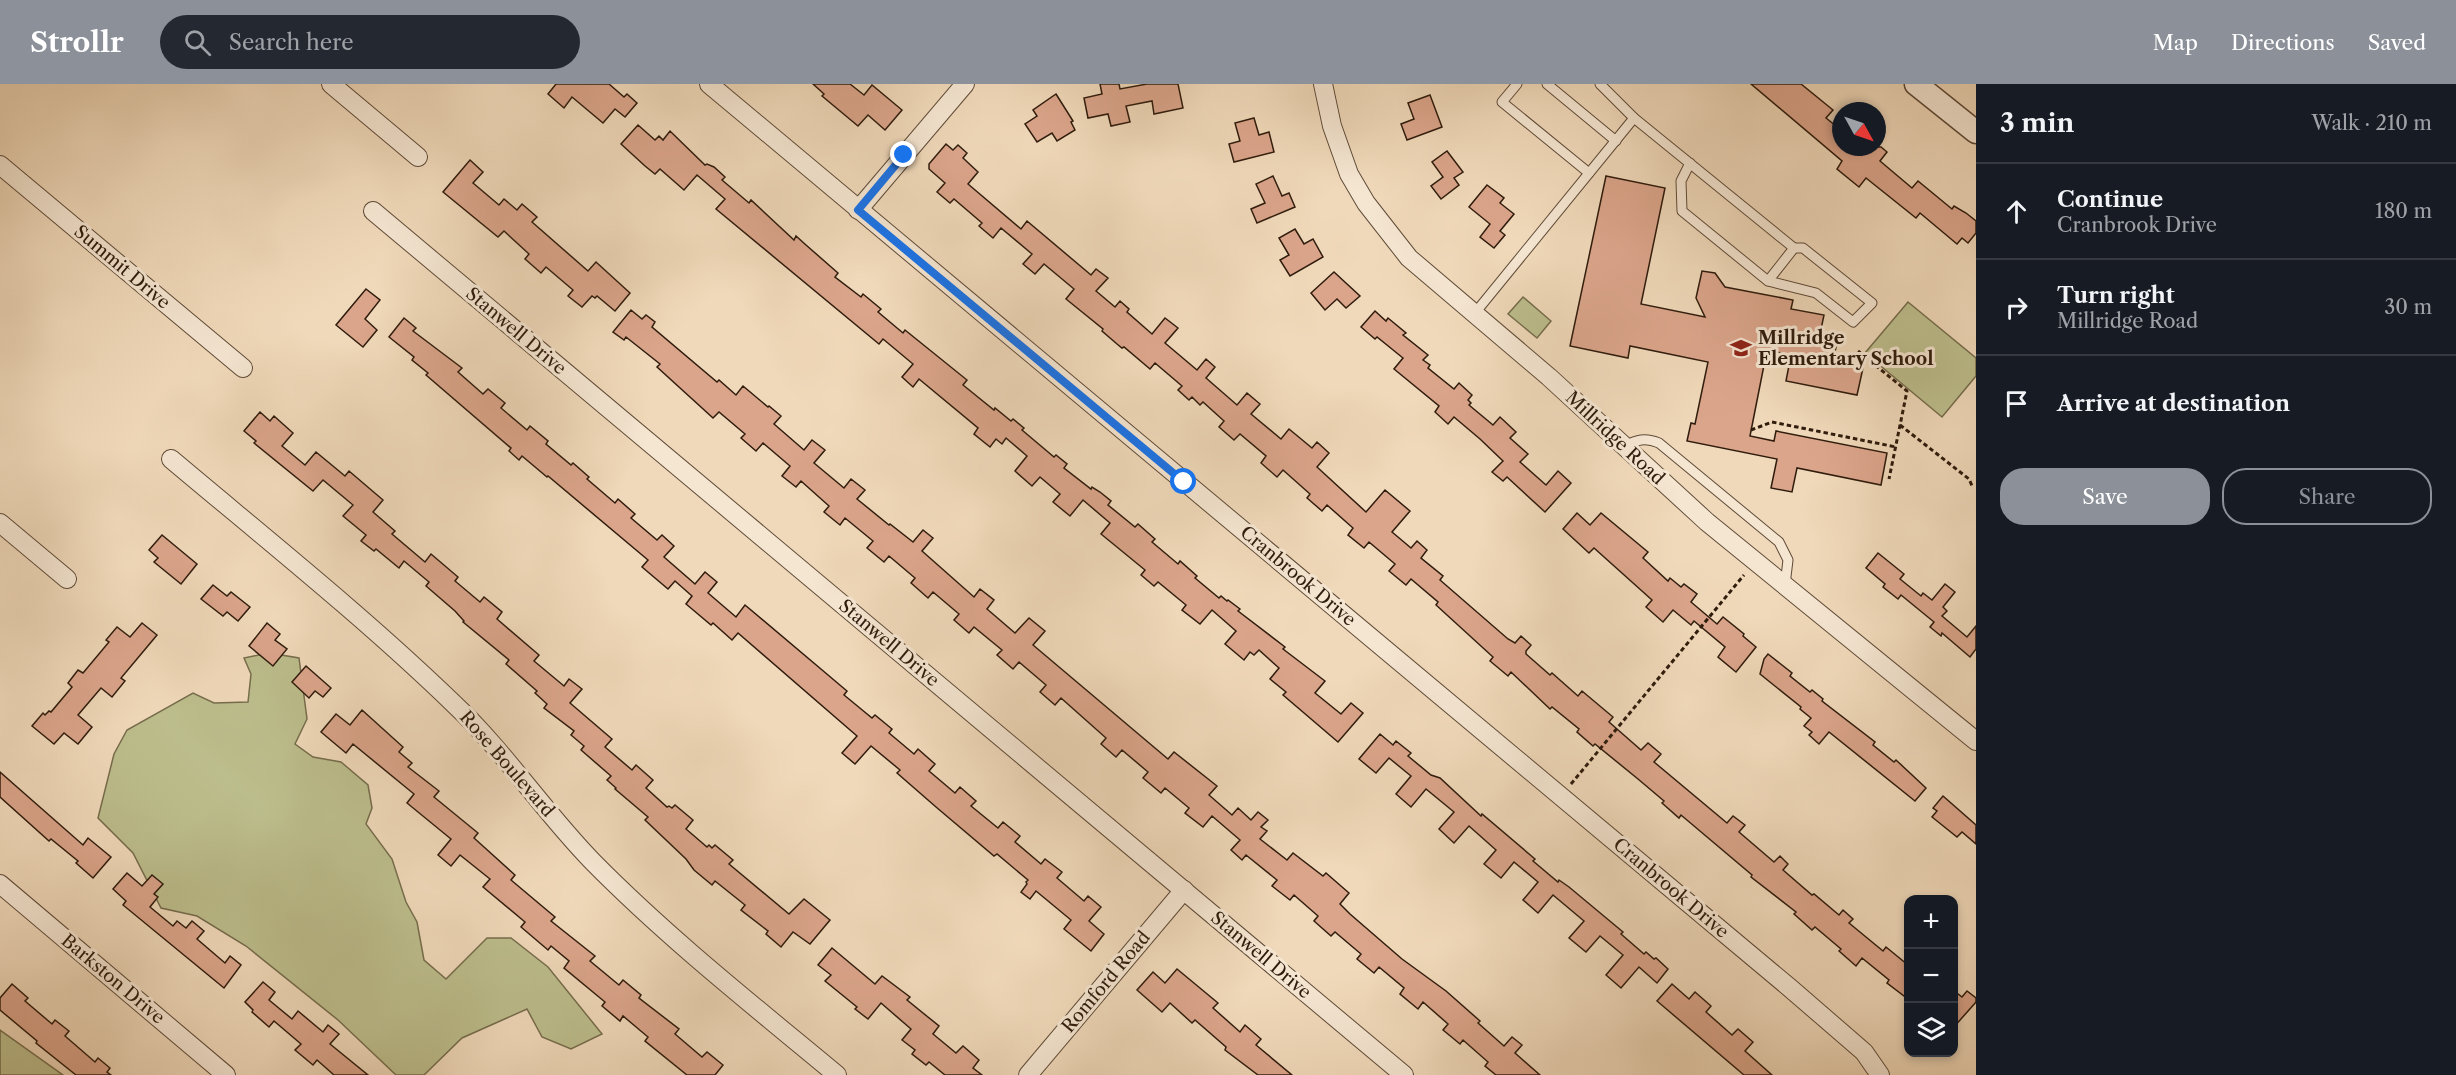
<!DOCTYPE html>
<meta charset="utf-8">
<style>
body{margin:0;font-family:"Libre Caslon Text",serif;background:#242831;color:#f1f3f6}
.controls{position:absolute;right:18px;bottom:18px;display:grid;overflow:hidden;border-radius:12px;box-shadow:0 3px 9px #0003}
.controls button{width:54px;height:54px;display:grid;place-items:center;padding:0;border:0;border-bottom:2px solid #363941;background:#171b24;color:#f1f3f6;font:30px sans-serif}
.compass{position:absolute;left:1832px;top:18px;width:54px;height:54px;border-radius:50%;background:#171b24;box-shadow:0 3px 9px #0003;rotate:130deg}
.stop{position:absolute;width:18px;height:18px;margin:-14px;border:4px solid #1a73e8;border-radius:50%;background:#fff}
.stop.end{background:#1a73e8;border-color:#fff;box-shadow:0 2px 6px #0008}
.list{margin:0;padding:0;list-style:none}
h2{display:flex;justify-content:space-between;align-items:center;height:78px;margin:0;padding:0 24px;font-size:26px}
h2 small{font-size:20px;font-weight:400;color:#9ea1a6}
.list li{display:grid;grid-template-columns:39px 1fr auto;gap:18px;align-items:center;box-sizing:border-box;height:96px;padding:0 24px;border-top:2px solid #363941}
.list b{display:block;font-size:22px;white-space:nowrap}
.list p{margin:0;font-size:20px;white-space:nowrap;color:#9ea1a6}
.list em{font-size:20px;font-style:normal;color:#9ea1a6}
.actions{display:flex;gap:12px;padding:18px 24px}
.actions a{flex:1;padding:14px 0;border:2px solid #8c9099;border-radius:24px;text-align:center;font-size:21px;color:#8c9099}
.actions .main{background:#8c9099;color:#fff}
.icon{flex:none;width:33px;height:33px;fill:none;stroke:currentColor;stroke-width:2;stroke-linecap:round;stroke-linejoin:round}
.map{position:relative;flex:none;width:1976px;height:991px;overflow:hidden}
header{display:flex;align-items:center;gap:36px;box-sizing:border-box;height:84px;padding:0 30px;background:#8c9099;color:#fff}
header strong{font-size:28px}
nav{display:flex;gap:33px;margin-inline-start:auto;font-size:21px}
.search{width:420px;height:54px;background:#242831;display:flex;align-items:center;gap:15px;box-sizing:border-box;padding:0 21px;border-radius:33px;color:#9ea1a6;font-size:22px}
main{display:flex}
aside{flex:1;background:#171b24}
.map>svg:first-child{display:block}
</style>
<header>
<strong>Strollr</strong>
<div class="search"><svg class="icon" aria-label="search" viewBox="0 0 24 24"><circle cx="10" cy="10" r="6"/><path d="M15 15l6 6"/></svg>Search here</div>
<nav><a>Map</a><a>Directions</a><a>Saved</a></nav>
</header>
<main>
<div class="map">
<svg width="1976" height="991" viewBox="0 0 1976 991">
<rect width="100%" height="100%" fill="#f0d9ba"/>
<filter id="stains"><feTurbulence type="fractalNoise" baseFrequency=".00333" numOctaves="4"/><feColorMatrix values="0 0 0 0 .2 0 0 0 0 .09 0 0 0 0 .02 0 0 0 .5 -.17"/></filter>
<radialGradient id="worn" r=".72"><stop offset=".6" stop-color="#630" stop-opacity="0"/><stop offset="1" stop-color="#630" stop-opacity=".3"/></radialGradient>
<!-- green -->
<g fill="#bdbe8d" stroke="#766d4d" stroke-width="1.5">
<polygon points="1523,213 1551,237 1537,254 1508,230"/>
<polygon points="1908,218 1976,274 1976,292 1942,333 1865,269"/>
<polygon points="269,569 299,574 307,635 295,660 313,673 341,678 368,701 372,724 366,740 392,775 406,818 417,838 424,876 446,895 487,854 511,854 548,883 602,950 571,965 542,953 527,925 462,954 424,991 396,991 338,936 246,862 197,832 161,824 133,769 98,734 114,670 127,646 193,609 214,619 248,618 251,590 244,574"/>
<polygon points="0,946 63,991 0,991"/>
</g>
<!-- building -->
<g fill="#dba58b" stroke="#2f1c0d" stroke-width="1.5">
<polygon points="556,0 609,0 624,13 627,10 637,19 625,33 615,25 603,39 572,13 564,24 548,10"/>
<polygon points="813,0 850,0 864,11 872,1 902,26 885,46 868,31 858,42 822,12 824,10"/>
<polygon points="1100,0 1119,0 1120,5 1147,0 1178,0 1183,24 1154,30 1152,17 1126,22 1130,38 1111,42 1108,30 1088,34 1084,14 1102,10"/>
<polygon points="1751,0 1801,0 1833,26 1826,34 1841,46 1841,63 1852,63 1862,71 1868,63 1881,63 1887,68 1880,77 1912,104 1918,97 1952,125 1954,122 1966,129 1976,137 1976,149 1968,159 1962,154 1957,160 1920,129 1916,134 1866,94 1859,103 1837,85 1842,77"/>
<polygon points="1056,10 1073,37 1071,38 1075,46 1057,57 1052,49 1037,58 1025,40 1037,32 1033,26"/>
<polygon points="1430,11 1442,43 1407,56 1401,40 1414,35 1408,19"/>
<polygon points="1254,34 1259,51 1269,48 1274,68 1234,78 1229,60 1240,57 1235,39"/>
<polygon points="638,41 655,56 659,52 663,56 670,47 705,81 707,80 714,83 725,93 722,96 749,119 751,116 794,156 796,152 806,161 838,189 835,193 861,213 863,210 881,225 878,228 903,249 905,246 967,296 963,301 994,326 995,324 1011,337 1013,335 1024,344 1022,346 1054,373 1056,371 1067,380 1064,384 1091,405 1092,403 1100,408 1111,417 1108,421 1135,443 1138,440 1155,455 1152,458 1178,480 1180,477 1197,492 1195,494 1219,514 1221,512 1227,517 1228,516 1240,525 1238,527 1285,563 1283,565 1325,597 1315,609 1341,630 1351,619 1363,629 1338,658 1283,611 1286,608 1270,595 1279,584 1259,566 1254,571 1250,568 1244,576 1225,560 1236,547 1212,526 1200,540 1182,526 1186,521 1158,498 1154,502 1141,491 1145,486 1101,450 1110,439 1083,416 1070,432 1053,418 1060,410 1040,393 1032,402 1015,387 1027,372 1006,354 1002,360 996,355 990,363 974,350 978,344 919,295 913,303 902,293 913,280 883,255 879,260 716,125 725,115 697,91 684,106 660,85 655,90 645,82 621,60"/>
<polygon points="946,60 953,66 958,61 967,69 963,74 978,88 968,100 1021,145 1027,137 1091,191 1096,185 1108,194 1096,207 1115,223 1120,217 1129,225 1127,228 1152,250 1165,234 1178,244 1165,259 1197,286 1206,275 1215,283 1206,294 1237,321 1247,309 1260,320 1251,330 1281,355 1289,345 1312,364 1317,358 1329,369 1317,383 1366,428 1385,406 1410,427 1392,448 1411,464 1417,457 1427,466 1421,474 1443,492 1440,496 1508,555 1515,559 1521,552 1531,561 1526,567 1526,570 1550,591 1552,589 1578,612 1582,607 1613,633 1609,638 1641,666 1648,659 1661,670 1654,678 1727,739 1733,732 1745,741 1739,748 1774,778 1780,772 1788,780 1783,786 1812,811 1814,810 1839,831 1843,826 1853,835 1849,839 1883,867 1886,863 1908,881 1908,915 1887,899 1889,896 1862,874 1856,882 1839,867 1841,865 1815,843 1812,846 1794,830 1796,828 1751,793 1752,791 1681,731 1679,734 1662,719 1664,717 1638,695 1595,660 1593,662 1577,648 1579,645 1552,623 1550,625 1511,588 1508,592 1490,577 1493,573 1436,521 1438,518 1411,495 1406,501 1389,487 1395,480 1369,458 1364,464 1348,451 1353,444 1327,421 1322,427 1307,414 1310,410 1283,386 1277,393 1261,379 1266,372 1240,350 1234,356 1219,343 1224,337 1203,318 1200,321 1192,313 1189,316 1178,306 1182,302 1155,279 1150,285 1124,263 1122,264 1117,260 1102,247 1103,245 1066,215 1074,205 1044,180 1035,190 1023,180 1032,170 1001,144 993,154 979,142 982,139 954,115 950,119 937,108 945,99 929,85 929,80"/>
<polygon points="1447,67 1463,88 1454,94 1459,101 1441,115 1431,102 1443,93 1432,78"/>
<polygon points="470,76 483,88 473,99 499,121 504,115 517,126 522,120 537,133 532,138 588,187 596,178 630,209 615,227 597,212 595,214 592,212 582,223 568,212 573,206 546,183 541,189 525,175 529,170 504,147 498,153 443,108"/>
<polygon points="1273,92 1282,112 1289,109 1295,123 1257,139 1251,125 1265,119 1256,100"/>
<polygon points="1606,92 1665,104 1641,220 1705,233 1696,214 1702,187 1715,189 1725,203 1793,216 1791,225 1824,231 1820,250 1838,253 1833,278 1863,284 1857,311 1786,297 1791,271 1767,266 1750,352 1774,357 1776,347 1887,369 1881,401 1797,384 1792,408 1771,404 1777,375 1687,357 1691,339 1695,340 1708,278 1630,262 1628,274 1570,262"/>
<polygon points="1487,101 1504,114 1500,119 1514,130 1500,147 1505,151 1494,164 1480,153 1490,140 1469,123"/>
<polygon points="1295,145 1304,160 1313,155 1323,173 1290,192 1280,176 1289,171 1279,154"/>
<polygon points="1334,188 1360,212 1346,224 1337,215 1325,226 1311,209"/>
<polygon points="366,205 380,216 365,235 377,246 363,263 336,241"/>
<polygon points="631,226 642,235 646,231 655,238 652,243 717,298 719,296 736,311 743,302 768,323 769,322 781,332 774,340 804,366 812,356 825,366 814,379 844,404 851,395 865,406 857,415 889,441 890,440 913,458 923,446 933,454 922,467 974,513 980,505 994,516 987,525 1015,549 1029,534 1045,547 1033,561 1168,675 1174,668 1217,702 1209,711 1232,731 1238,724 1251,736 1258,728 1268,736 1261,743 1267,747 1260,755 1287,776 1293,769 1323,792 1326,789 1349,809 1340,820 1350,830 1402,875 1446,907 1480,937 1478,939 1504,962 1512,953 1522,961 1515,969 1540,991 1496,991 1485,982 1488,978 1463,956 1460,960 1443,946 1448,940 1423,918 1418,925 1400,910 1404,904 1379,883 1374,889 1357,875 1361,870 1335,848 1331,852 1314,837 1318,832 1294,811 1290,816 1272,802 1277,796 1246,771 1242,776 1231,766 1240,756 1212,732 1203,743 1185,729 1189,724 1165,704 1161,709 1143,694 1148,688 1122,666 1116,673 1101,660 1106,654 1061,614 1055,621 1040,608 1046,601 1019,578 1013,585 997,571 1002,566 974,543 969,549 954,536 959,530 933,508 928,514 911,499 915,494 889,472 884,478 867,464 873,457 845,434 840,441 824,428 829,422 801,397 796,403 782,392 790,382 763,359 756,367 741,354 745,350 719,328 713,334 657,283 660,280 626,253 624,256 613,248"/>
<polygon points="1375,227 1386,237 1388,234 1406,249 1403,251 1428,271 1423,276 1430,281 1428,284 1454,305 1459,299 1472,311 1468,316 1471,319 1469,321 1493,341 1500,333 1516,348 1510,354 1528,370 1520,378 1546,401 1558,387 1571,399 1545,428 1507,393 1503,397 1492,388 1503,377 1480,355 1454,333 1448,340 1435,328 1439,322 1394,285 1403,274 1377,253 1375,255 1361,243"/>
<polygon points="404,234 416,244 413,247 462,284 458,288 483,310 488,305 505,319 501,324 527,346 530,342 548,357 546,360 571,381 573,379 589,393 587,395 615,419 618,415 635,430 631,434 657,456 662,451 674,462 664,473 695,500 705,488 717,498 708,509 736,533 745,521 847,607 844,611 872,634 875,631 892,645 889,649 914,670 918,665 935,680 929,687 955,709 960,703 976,717 971,722 998,744 1003,738 1020,752 1015,758 1041,780 1045,775 1062,788 1057,794 1084,817 1088,812 1101,823 1089,837 1104,850 1091,867 1064,845 1071,836 1036,807 1030,815 1021,808 1027,800 1026,798 1028,796 997,770 994,772 936,723 897,689 900,686 871,662 855,680 842,669 857,652 738,549 732,556 713,539 711,541 686,520 692,512 675,497 668,505 642,483 648,476 548,392 547,393 522,372 519,376 509,367 511,364 426,291 428,289 412,276 414,273 389,253"/>
<polygon points="260,328 270,337 274,332 293,349 282,362 305,381 316,368 345,392 349,387 383,416 373,428 395,447 392,450 425,478 431,470 458,493 455,497 480,518 484,513 502,528 497,535 539,571 534,577 564,602 569,595 582,605 570,619 612,655 605,663 632,686 636,681 653,696 646,704 667,723 669,722 672,724 675,721 693,736 686,745 707,763 709,761 712,764 715,761 733,776 729,780 789,830 804,815 830,836 810,860 793,848 781,863 766,850 768,847 741,826 745,821 715,797 712,801 694,786 686,775 645,736 648,733 615,705 616,704 607,696 611,692 581,666 584,662 571,651 574,647 544,624 547,620 535,609 537,607 506,580 509,576 463,538 464,537 455,527 426,502 429,498 404,477 399,484 376,465 374,467 361,457 366,451 343,432 353,421 323,396 313,407 254,359 256,357 244,347"/>
<polygon points="1577,429 1590,441 1601,429 1648,468 1643,474 1668,497 1670,494 1681,503 1684,500 1697,510 1691,518 1717,540 1723,533 1744,550 1743,552 1756,563 1736,588 1718,573 1725,563 1694,537 1691,541 1673,526 1663,538 1646,523 1652,516 1594,464 1589,469 1563,445"/>
<polygon points="162,451 197,480 181,500 154,478 158,474 149,466"/>
<polygon points="1878,469 1904,490 1900,495 1921,512 1923,509 1932,516 1945,500 1955,508 1943,523 1947,527 1942,532 1967,553 1976,542 1976,565 1970,573 1942,549 1941,552 1930,543 1934,538 1901,511 1898,515 1883,503 1885,500 1866,484"/>
<polygon points="213,501 227,512 231,508 250,523 238,537 227,528 223,532 201,515"/>
<polygon points="142,539 157,551 121,594 125,597 112,613 101,604 78,631 92,643 78,660 64,649 54,660 32,642 43,629 45,631 49,627 51,628 72,603 68,599 78,586 83,589 109,558 106,556 117,543 130,553"/>
<polygon points="267,539 280,550 275,556 287,565 273,582 249,562"/>
<polygon points="1768,570 1792,589 1790,592 1810,608 1812,606 1823,615 1822,617 1875,658 1873,661 1894,678 1896,676 1926,704 1915,717 1829,648 1819,660 1809,651 1812,648 1804,642 1811,634 1800,625 1801,623 1760,590 1764,575"/>
<polygon points="306,582 331,604 323,613 315,607 309,614 292,598"/>
<polygon points="362,626 403,663 399,668 412,679 408,683 439,707 434,713 478,749 474,754 515,791 511,796 555,833 551,837 595,872 590,877 619,901 623,896 641,911 639,914 679,945 675,950 702,973 707,968 723,981 715,991 687,991 645,957 648,953 623,932 620,937 602,922 605,918 564,884 569,877 551,862 548,866 521,843 525,838 483,803 490,795 460,771 451,782 438,771 451,755 407,719 414,710 353,660 346,669 321,648 336,630 350,641"/>
<polygon points="1380,650 1393,661 1396,657 1411,669 1408,672 1431,691 1440,694 1481,732 1482,730 1535,775 1533,777 1558,798 1559,796 1569,803 1623,848 1621,850 1644,870 1646,868 1654,875 1656,874 1668,885 1657,899 1639,883 1621,904 1606,891 1623,871 1600,852 1586,868 1569,854 1584,837 1553,811 1538,829 1523,816 1538,798 1514,778 1501,794 1484,780 1496,766 1469,742 1454,759 1439,745 1454,728 1426,705 1411,723 1396,710 1411,692 1389,674 1376,689 1359,675"/>
<polygon points="0,688 83,761 88,754 111,773 93,794 76,779 78,777 51,755 49,757 0,713"/>
<polygon points="1943,712 1976,741 1976,760 1962,748 1957,753 1932,733 1937,727 1933,724"/>
<polygon points="127,789 142,802 152,791 163,800 154,810 158,813 150,823 173,842 177,837 186,844 192,837 204,847 197,855 225,879 230,872 241,881 224,904 123,821 126,817 113,805"/>
<polygon points="832,864 875,900 882,892 910,913 907,916 939,942 933,950 956,969 963,962 979,976 973,984 982,991 945,991 929,978 926,981 912,970 915,966 902,956 911,945 881,919 868,935 855,925 857,923 825,897 831,891 818,881"/>
<polygon points="1177,885 1218,919 1213,924 1240,948 1245,941 1261,955 1256,961 1292,991 1258,991 1225,966 1226,963 1195,936 1192,939 1170,919 1162,928 1137,906 1153,888 1165,899"/>
<polygon points="263,898 275,908 269,916 292,935 298,927 323,948 328,941 339,950 330,960 368,991 334,991 317,976 313,981 295,966 301,960 274,937 269,943 252,928 253,926 245,918"/>
<polygon points="12,900 28,914 25,917 52,940 55,936 69,947 65,952 95,978 98,974 110,984 107,988 111,991 76,991 36,959 37,957 0,926 0,914"/>
<polygon points="1672,900 1689,915 1695,908 1711,922 1706,928 1732,951 1738,945 1753,958 1745,967 1772,991 1744,991 1657,917"/>
<polygon points="1953,906 1962,913 1967,907 1976,914 1976,918 1953,944"/>
</g>
<g fill="none" stroke-linecap="round" stroke-linejoin="round">
<defs>
<g id="service">
<polyline points="1517,0 1502,18 1589,89"/>
<polyline points="1547,0 1616,57"/>
<polyline points="1600,0 1634,34 1794,164 1768,197 1682,127 1681,97 1690,79"/>
<polyline points="1768,197 1816,209 1853,238 1872,219 1803,164 1794,164"/>
<polyline points="1475,229 1634,34"/>
<path d="M1624,362C1637,356 1645,353 1659,359L1779,458L1788,476L1785,501"/>
</g>
<g id="minor">
<polyline points="331,0 418,73"/>
<polyline points="709,0 1790,904 1864,968 1880,991"/>
<polyline points="1323,0 1332,42 1349,90 1366,119 1409,174 1549,293 1707,438 1976,657"/>
<polyline points="0,81 243,284"/>
<polyline points="858,126 965,0"/>
<polyline points="373,127 1404,991"/>
<path d="M171,375C266,455 364,533 454,620C505,668 544,728 593,778C669,855 754,922 837,991"/>
<polyline points="0,439 67,495"/>
<polyline points="0,800 226,991"/>
<polyline points="1028,991 1184,806"/>
</g>
<polyline id="tertiary" points="1916,0 1976,48"/>
</defs>
<!-- service casing -->
<use href="#service" stroke="#5f4b38" stroke-width="11"/>
<!-- minor casing -->
<use href="#minor" stroke="#5f4b38" stroke-width="20"/>
<!-- tertiary casing -->
<use href="#tertiary" stroke="#5f4b38" stroke-width="25"/>
<!-- path -->
<g stroke="#2f1c0d" stroke-width="3" stroke-dasharray="4.5 3" stroke-linecap="butt">
<polyline points="1858,267 1907,307 1889,395"/>
<polyline points="1900,341 1969,395 1973,404"/>
<polyline points="1751,346 1772,338 1896,363"/>
<polyline points="1571,700 1744,491"/>
</g>
<!-- service -->
<use href="#service" stroke="#f5e6d2" stroke-width="9"/>
<!-- minor -->
<use href="#minor" stroke="#f5e6d2" stroke-width="18"/>
<!-- tertiary -->
<use href="#tertiary" stroke="#f5e6d2" stroke-width="22"/>
</g>
<g fill="none" stroke-linecap="round" stroke-linejoin="round">
<!-- route -->
<polyline stroke="#1a73e8" stroke-width="8" points="904,71 858,126 1184,398"/>
</g>
<!-- icons -->
<defs>
<symbol id="school-bare" viewBox="-9 -9 18 18"><path d="M0-5L7-2L0 1L-7-2ZM-4 1L0 2.5L4 1V4Q0 6-4 4Z" fill="#8f2418" stroke="#f5e6d2" stroke-width="2.5" paint-order="stroke"/></symbol>
</defs>
<g fill-rule="evenodd">
<use href="#school-bare" x="1726" y="249" width="30" height="30"/>
</g>
<g text-anchor="middle" stroke-width="6" stroke-linejoin="round" paint-order="stroke">
<!-- street labels -->
<g font-size="18" fill="#2f1c0d" stroke="#f5e6d2">
<text transform="translate(122 183) rotate(40)" y="6">Summit Drive</text>
<text transform="translate(516 247) rotate(40)" y="6">Stanwell Drive</text>
<text transform="translate(1615 354) rotate(43)" y="6">Millridge Road</text>
<text transform="translate(1298 492) rotate(40)" y="6">Cranbrook Drive</text>
<text transform="translate(889 559) rotate(40)" y="6">Stanwell Drive</text>
<text transform="translate(507 680) rotate(49)" y="6">Rose Boulevard</text>
<text transform="translate(1671 804) rotate(40)" y="6">Cranbrook Drive</text>
<text transform="translate(1261 871) rotate(40)" y="6">Stanwell Drive</text>
<text transform="translate(113 895) rotate(40)" y="6">Barkston Drive</text>
<text transform="translate(1106 898) rotate(-50)" y="6">Romford Road</text>
</g>
<!-- poi labels -->
<g font-size="18" font-weight="bold" fill="#2f1c0d" stroke="#f5e6d2" text-anchor="start">
<text x="1758" y="260">Millridge<tspan x="1758" dy="21">Elementary School</tspan></text>
</g>
</g>
<rect width="100%" height="100%" filter="url(#stains)"/>
<rect width="100%" height="100%" fill="url(#worn)"/>
</svg>
<div class="controls">
<button>+</button>
<button>−</button>
<button><svg class="icon" aria-label="layers" viewBox="0 0 24 24"><path d="M12 4l9 5-9 5-9-5zM3 14l9 5 9-5"/></svg></button>
</div>
<svg class="compass" viewBox="-18 -18 36 36"><path d="M0-13l5 13h-10z" fill="#e53935"/><path d="M0 13l5-13h-10z" fill="#9ea1a6"/></svg>
<div class="stop" style="left:1184px;top:398px"></div>
<div class="stop end" style="left:904px;top:71px"></div>
</div>
<aside>
<h2>3 min<small>Walk · 210 m</small></h2>
<ul class="list">
<li><svg class="icon" aria-label="ahead" viewBox="0 0 24 24"><path d="M12 20V5M6 11l6-6 6 6"/></svg><div><b>Continue</b><p>Cranbrook Drive</p></div><em>180 m</em></li>
<li><svg class="icon" aria-label="right" viewBox="0 0 24 24"><path d="M7 20v-9h11M14 6l5 5-5 5"/></svg><div><b>Turn right</b><p>Millridge Road</p></div><em>30 m</em></li>
<li><svg class="icon" aria-label="arrive" viewBox="0 0 24 24"><path d="M6 21V4h12l-3 4 3 4H6"/></svg><div><b>Arrive at destination</b></div></li>
</ul>
<div class="actions"><a class="main">Save</a><a>Share</a></div>
</aside>
</main>
